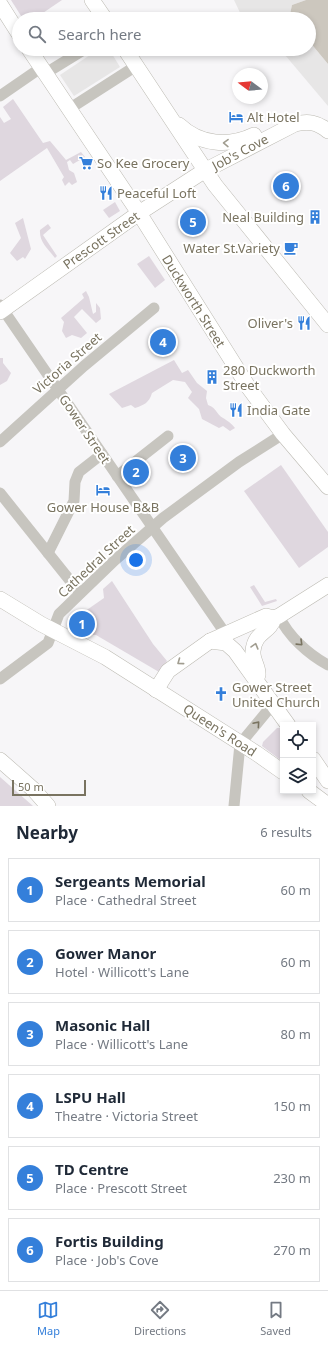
<!DOCTYPE html>
<meta charset="utf-8">
<style>
body{margin:0;font-family:"Noto Sans",sans-serif;background:#f2f2f3;color:#1f2937}
.controls{position:absolute;right:12px;bottom:12px;display:grid;overflow:hidden;border-radius:0px;box-shadow:0 2px 6px #0003}
.controls button{width:36px;height:36px;display:grid;place-items:center;padding:0;border:0;border-bottom:1px solid #e0e1e3;background:#fff;color:#1f2937;font:20px sans-serif}
.compass{position:absolute;left:232px;top:68px;width:36px;height:36px;border-radius:50%;background:#fff;box-shadow:0 2px 6px #0003;rotate:286deg}
.scale{position:absolute;left:12px;bottom:10px;width:74px;box-sizing:border-box;padding-left:4px;border:2px solid #797360;border-top:0;font-size:11px;line-height:14px;white-space:nowrap;color:#797360;-webkit-text-stroke:3px #fff;paint-order:stroke}
.you{position:absolute;left:136px;top:560px;width:14px;height:14px;margin:-10px;border:3px solid #fff;border-radius:50%;background:#1a73e8;box-shadow:0 0 0 6px #1a73e833}
.badge{display:grid;place-items:center;width:26px;height:26px;border-radius:50%;background:#347fda;color:#fff;font-size:13px;font-weight:700}
.pin{position:absolute;translate:-50% -50%;border:2px solid #fff;box-shadow:0 1px 4px #0006}
.list{margin:0;padding:0;list-style:none}
h2{display:flex;justify-content:space-between;align-items:center;height:52px;margin:0;padding:0 16px;font-size:17px}
h2 small{font-size:13px;font-weight:400;color:#747a83}
.list li{display:grid;grid-template-columns:26px 1fr auto;gap:12px;align-items:center;box-sizing:border-box;height:64px;margin:0 8px 8px;padding:0 8px;border:1px solid #e0e1e3;border-radius:0px}
.list b{display:block;font-size:15px;white-space:nowrap}
.list p{margin:0;font-size:13px;white-space:nowrap;color:#747a83}
.list em{font-size:13px;font-style:normal;color:#747a83}
.icon{flex:none;width:22px;height:22px;fill:none;stroke:currentColor;stroke-width:2;stroke-linecap:round;stroke-linejoin:round}
.map{position:relative;flex:none;width:328px;height:806px;overflow:hidden}
.search{position:absolute;background:#fff;box-shadow:0 2px 6px #0003;left:12px;right:12px;top:12px;height:44px;display:flex;align-items:center;gap:10px;box-sizing:border-box;padding:0 14px;border-radius:22px;color:#747a83;font-size:15px}
.sheet{height:484px;background:#fff}
nav{display:flex;justify-content:space-around;align-items:center;box-sizing:border-box;height:56px;border-top:1px solid #e0e1e3;background:#fff;font-size:11px;color:#747a83}
nav a{display:grid;justify-items:center;gap:2px}
nav .on{color:#347fda}
.map>svg:first-child{display:block}
</style>
<div class="map">
<svg width="328" height="806" viewBox="0 0 328 806">
<rect width="100%" height="100%" fill="#f7f6f8"/>
<!-- built -->
<g fill="#e7e6e6">
<polygon points="234,0 306,0 292,5 289,19 243,19"/>
<polygon points="309,41 328,64 328,106 280,49 309,49"/>
<polygon points="99,49 109,49 120,67 74,96 60,75"/>
</g>
<!-- green -->
<g fill="#dfd7df">
<polygon points="11,0 62,0 34,19 23,19"/>
<polygon points="13,99 43,143 50,141 66,160 81,152 85,157 73,164 70,160 67,162 69,170 74,173 77,182 72,185 69,182 65,186 62,180 64,177 47,148 0,181 0,117 4,123 11,119 3,107"/>
<polygon points="115,202 120,211 109,218 103,210"/>
<polygon points="23,218 31,249 25,259 23,257 17,261 10,253 21,238 15,223"/>
<path d="M48,224L51,228L43,235L57,256L55,258C48,249 39,242 40,230Z"/>
<polygon points="149,256 165,280 155,288 137,264"/>
<polygon points="86,291 89,297 93,314 96,312 96,303 100,308 101,319 96,323 82,309 74,317 87,333 81,338 72,335 66,338 62,331 64,322 61,318 84,298 82,294"/>
<polygon points="0,358 3,358 3,363 11,373 7,381 0,385"/>
<path d="M174,360L182,373L188,370L197,383L207,391L206,398L208,405C217,408 216,414 223,418C228,421 231,423 235,428L230,431L223,426L219,428L202,419L199,409L188,398L192,392L185,382L173,380L152,393C149,403 144,405 135,408L131,405L122,408L109,394Z"/>
<polygon points="281,465 328,532 328,547 299,568 244,491"/>
<path d="M112,581L153,644L167,661L159,672L96,635C88,635 72,630 69,621L72,616L81,614L104,598L103,589Z"/>
<polygon points="254,585 265,602 276,599 277,601 262,606 250,587"/>
<polygon points="277,728 280,728 283,732 283,762 262,746 263,742"/>
<polygon points="0,777 33,806 0,806"/>
</g>
<!-- water -->
<polygon fill="#ccc7be" points="306,0 328,0 328,64 309,41 309,19 289,19 292,5"/>
<g fill="none" stroke-linecap="round" stroke-linejoin="round">
<defs>
<g id="secondary">
<polyline points="92,0 105,19"/>
<polyline points="0,4 19,34"/>
<polyline points="29,49 139,213 249,388 283,434 328,487"/>
<polyline points="125,49 215,185 328,325"/>
<path d="M179,125C200,145 229,147 254,135"/>
<path d="M0,312L139,213L204,171L295,124C308,121 317,122 328,131"/>
<polyline points="0,599 41,624 105,657 256,753 283,772"/>
<polyline points="210,641 226,643 235,651 288,725"/>
<path d="M258,675C259,667 252,660 253,651C255,631 270,633 274,618"/>
<polyline points="156,690 168,671 210,641 266,616 274,618 279,616 328,585"/>
<polyline points="313,759 328,781"/>
<polyline points="0,760 34,790 48,806"/>
<polyline points="309,791 328,805"/>
</g>
</defs>
<!-- secondary casing -->
<use href="#secondary" stroke="#bcbab2" stroke-width="16"/>
<!-- street -->
<g stroke="#c7c5bf" stroke-width="11">
<polyline points="46,73 85,49"/>
<polyline points="0,96 42,67"/>
<polyline points="69,109 136,66"/>
<polyline points="0,305 225,633"/>
<polyline points="0,442 84,366 154,308"/>
<polyline points="117,476 168,436"/>
<polyline points="0,493 80,593"/>
<polyline points="48,553 74,501 75,482 79,472 102,454"/>
<path d="M279,616C288,636 308,654 328,665"/>
<polyline points="0,679 48,643 59,614 115,560 163,518 239,462 283,434"/>
<polyline points="234,806 240,744 273,704"/>
</g>
<!-- secondary -->
<use href="#secondary" stroke="#fff" stroke-width="15"/>
</g>
<!-- one-way arrows -->
<defs><path id="oneway-chevron" d="M-2-3.5L2.5 0L-2 3.5" fill="none" stroke-width="1.6" stroke-linecap="round" stroke-linejoin="round"/></defs>
<g stroke="#a19d90">
<use href="#oneway-chevron" transform="translate(226 143) rotate(-179)"/>
<use href="#oneway-chevron" transform="translate(255 646) rotate(-74)"/>
<use href="#oneway-chevron" transform="translate(180 662) rotate(144)"/>
</g>
<g stroke="#797360">
<use href="#oneway-chevron" transform="translate(300 643) rotate(44)"/>
<use href="#oneway-chevron" transform="translate(257 724) rotate(-49)"/>
</g>
<!-- icons -->
<defs>
<symbol id="hotel-bare" viewBox="-9 -9 18 18"><path d="M-6-4.5h1.5V1H6V5H4.5V3h-9V5H-6ZM-4 0a1.8 1.8 0 1 1 3.6 0ZM.5 0V-2.5h3Q6-2.5 6 0Z" fill="#347fda" stroke="#fff" stroke-width="2.5" paint-order="stroke"/></symbol>
<symbol id="supermarket-bare" viewBox="-9 -9 18 18"><path d="M-6-5.5h2.5l.6 2H6L4.5 2H-2.5L-4.4-4H-6ZM-1.5 3.2a1.3 1.3 0 1 0 .1 0ZM3 3.2a1.3 1.3 0 1 0 .1 0Z" fill="#347fda" stroke="#fff" stroke-width="2.5" paint-order="stroke"/></symbol>
<symbol id="restaurant-bare" viewBox="-9 -9 18 18"><path d="M-5-6h1v4h1v-4h1v4h1v-4h1v5L-1.5 .5V6h-2V.5L-5-1ZM5-6V6H3V1.5H1.5Q1.5-4 5-6Z" fill="#347fda" stroke="#fff" stroke-width="2.5" paint-order="stroke"/></symbol>
<symbol id="building-bare" viewBox="-9 -9 18 18"><path d="M-4-6H4V6H1V3H-1V6H-4ZM-2.5-4.3h1.7v1.8h-1.7ZM.8-4.3h1.7v1.8H.8ZM-2.5-1h1.7V.8h-1.7ZM.8-1h1.7V.8H.8Z" fill="#347fda" stroke="#fff" stroke-width="2.5" paint-order="stroke"/></symbol>
<symbol id="cafe-bare" viewBox="-9 -9 18 18"><path d="M-5.5-4.5H6V0H3Q3 3.5 0 3.5H-2.5Q-5.5 3.5-5.5 0ZM3-3.2v2h1.7v-2ZM-6 4.5H4V6H-6Z" fill="#347fda" stroke="#fff" stroke-width="2.5" paint-order="stroke"/></symbol>
<symbol id="church-bare" viewBox="-9 -9 18 18"><path d="M-1.2-6h2.4v3.5h3.3v2.4h-3.3V6h-2.4V-.1h-3.3v-2.4h3.3Z" fill="#347fda" stroke="#fff" stroke-width="2.5" paint-order="stroke"/></symbol>
</defs>
<g fill-rule="evenodd">
<use href="#hotel-bare" x="226" y="107" width="20" height="20"/>
<use href="#supermarket-bare" x="76" y="153" width="20" height="20"/>
<use href="#restaurant-bare" x="96" y="183" width="20" height="20"/>
<use href="#building-bare" x="305" y="207" width="20" height="20"/>
<use href="#cafe-bare" x="281" y="238" width="20" height="20"/>
<use href="#restaurant-bare" x="294" y="313" width="20" height="20"/>
<use href="#building-bare" x="202" y="367" width="20" height="20"/>
<use href="#restaurant-bare" x="226" y="400" width="20" height="20"/>
<use href="#hotel-bare" x="93" y="480" width="20" height="20"/>
<use href="#church-bare" x="211" y="684" width="20" height="20"/>
</g>
<g text-anchor="middle" stroke-width="4" stroke-linejoin="round" paint-order="stroke">
<!-- poi labels -->
<g font-size="13" fill="#797360" stroke="#fff" text-anchor="start">
<text x="247" y="122">Alt Hotel</text>
<text x="97" y="168">So Kee Grocery</text>
<text x="117" y="198">Peaceful Loft</text>
<text x="304" y="222" text-anchor="end">Neal Building</text>
<text x="280" y="253" text-anchor="end">Water St.Variety</text>
<text x="293" y="328" text-anchor="end">Oliver's</text>
<text x="223" y="375">280 Duckworth<tspan x="223" dy="15">Street</tspan></text>
<text x="247" y="415">India Gate</text>
<text x="103" y="512" text-anchor="middle">Gower House B&amp;B</text>
<text x="232" y="692">Gower Street<tspan x="232" dy="15">United Church</tspan></text>
</g>
<!-- street labels -->
<g font-size="13" fill="#797360" stroke="#fff">
<text transform="translate(240 152) rotate(-28)" y="5">Job's Cove</text>
<text transform="translate(101 240) rotate(-35)" y="5">Prescott Street</text>
<text transform="translate(194 301) rotate(58)" y="5">Duckworth Street</text>
<text transform="translate(67 363) rotate(-41)" y="5">Victoria Street</text>
<text transform="translate(85 429) rotate(56)" y="5">Gower Street</text>
<text transform="translate(96 561) rotate(-43)" y="5">Cathedral Street</text>
<text transform="translate(220 730) rotate(33)" y="5">Queen's Road</text>
</g>
</g>
</svg>
<div class="controls">
<button><svg class="icon" aria-label="locate" viewBox="0 0 24 24"><circle cx="12" cy="12" r="6"/><path d="M12 2v4M12 18v4M2 12h4M18 12h4"/></svg></button>
<button><svg class="icon" aria-label="layers" viewBox="0 0 24 24"><path d="M12 4l9 5-9 5-9-5zM3 14l9 5 9-5"/></svg></button>
</div>
<svg class="compass" viewBox="-18 -18 36 36"><path d="M0-13l5 13h-10z" fill="#e53935"/><path d="M0 13l5-13h-10z" fill="#747a83"/></svg>
<div class="scale">50 m</div>
<div class="you"></div>
<div class="pin badge" style="left:82px;top:624px">1</div>
<div class="pin badge" style="left:136px;top:472px">2</div>
<div class="pin badge" style="left:183px;top:458px">3</div>
<div class="pin badge" style="left:163px;top:342px">4</div>
<div class="pin badge" style="left:193px;top:222px">5</div>
<div class="pin badge" style="left:286px;top:186px">6</div>
<div class="search"><svg class="icon" aria-label="search" viewBox="0 0 24 24"><circle cx="10" cy="10" r="6"/><path d="M15 15l6 6"/></svg>Search here</div>
</div>
<section class="sheet">
<h2>Nearby<small>6 results</small></h2>
<ul class="list">
<li><span class="badge">1</span><div><b>Sergeants Memorial</b><p>Place · Cathedral Street</p></div><em>60 m</em></li>
<li><span class="badge">2</span><div><b>Gower Manor</b><p>Hotel · Willicott's Lane</p></div><em>60 m</em></li>
<li><span class="badge">3</span><div><b>Masonic Hall</b><p>Place · Willicott's Lane</p></div><em>80 m</em></li>
<li><span class="badge">4</span><div><b>LSPU Hall</b><p>Theatre · Victoria Street</p></div><em>150 m</em></li>
<li><span class="badge">5</span><div><b>TD Centre</b><p>Place · Prescott Street</p></div><em>230 m</em></li>
<li><span class="badge">6</span><div><b>Fortis Building</b><p>Place · Job's Cove</p></div><em>270 m</em></li>
</ul>
</section>
<nav>
<a class="on"><svg class="icon" aria-label="map" viewBox="0 0 24 24"><path d="M3 6l6-2 6 2 6-2v14l-6 2-6-2-6 2zM9 4v14M15 6v14"/></svg>Map</a>
<a><svg class="icon" aria-label="directions" viewBox="0 0 24 24"><path d="M12 3l9 9-9 9-9-9zM9 14v-3h6M13 9l2 2-2 2"/></svg>Directions</a>
<a><svg class="icon" aria-label="saved" viewBox="0 0 24 24"><path d="M7 4h10v16l-5-4-5 4z"/></svg>Saved</a>
</nav>
